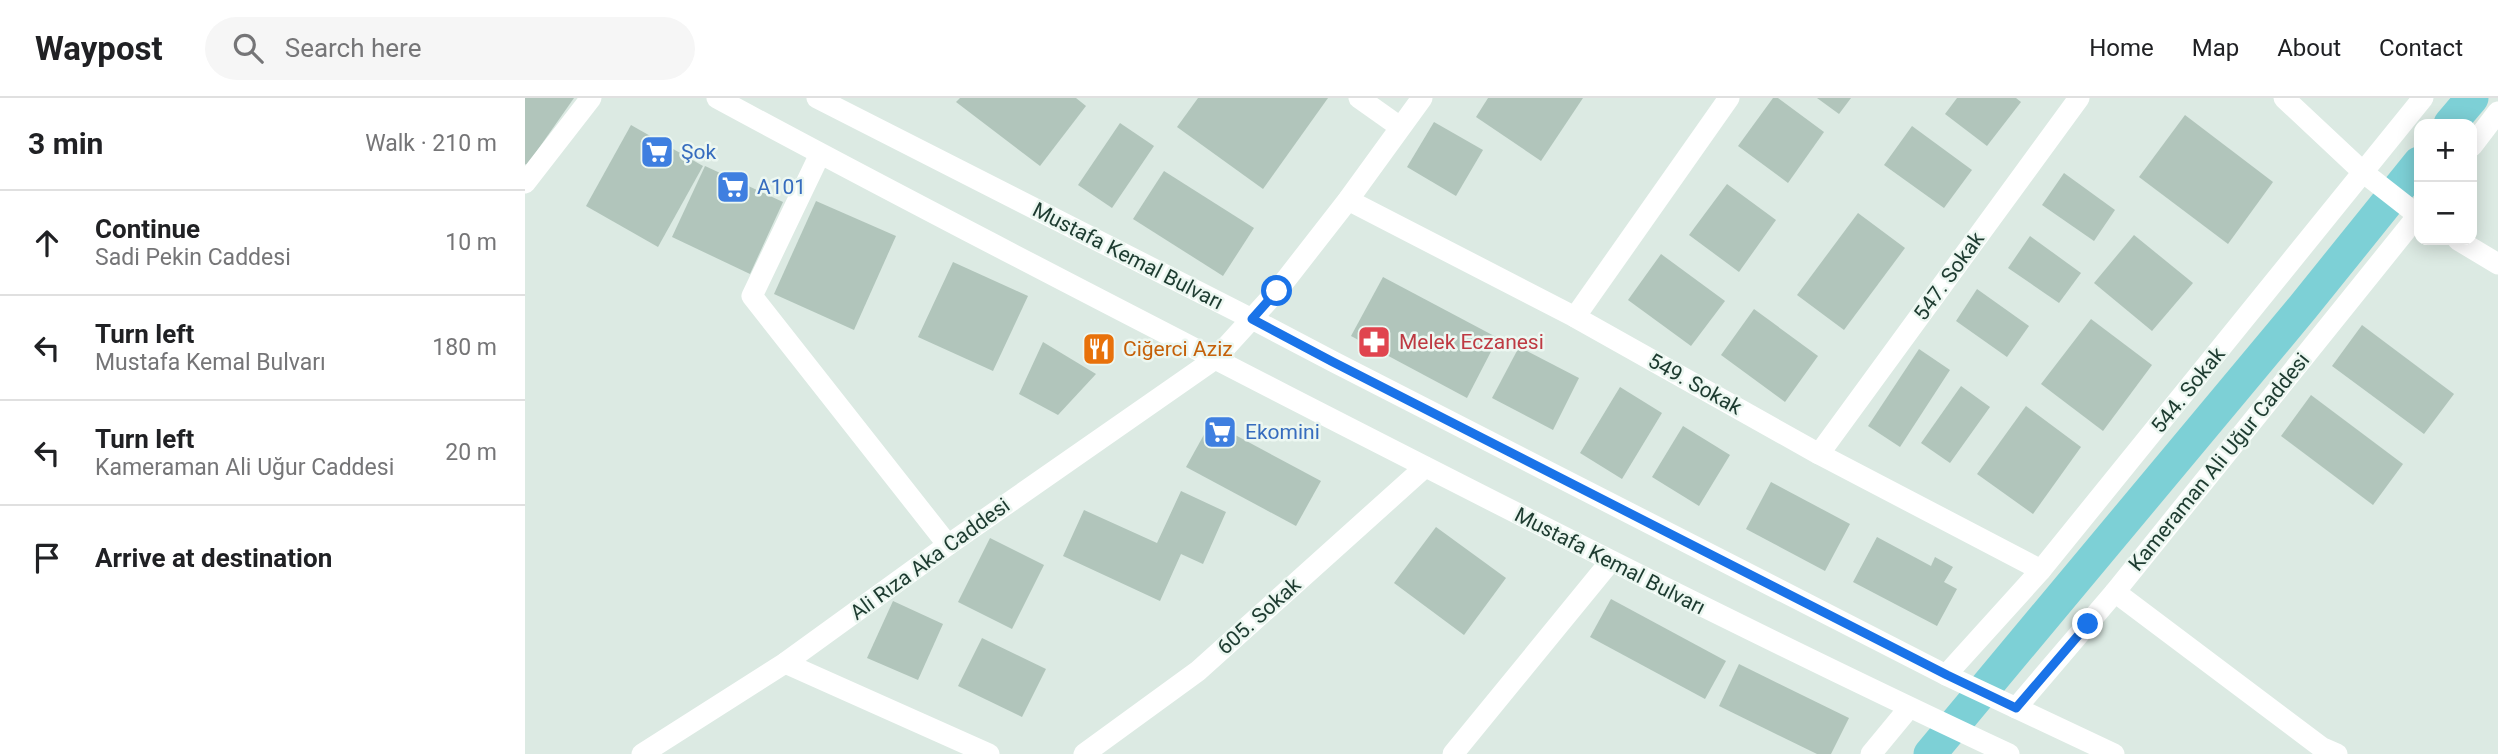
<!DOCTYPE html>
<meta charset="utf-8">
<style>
body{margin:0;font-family:Roboto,sans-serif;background:#f6f6f6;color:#202124}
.controls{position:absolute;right:21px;top:21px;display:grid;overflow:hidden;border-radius:14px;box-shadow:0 4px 18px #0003}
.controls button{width:63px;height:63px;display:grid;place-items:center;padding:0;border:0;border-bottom:2px solid #e0e0e0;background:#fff;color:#202124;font:35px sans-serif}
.stop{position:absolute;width:21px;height:21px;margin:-16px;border:5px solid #1a73e8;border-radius:50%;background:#fff}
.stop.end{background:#1a73e8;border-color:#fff;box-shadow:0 2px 7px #0008}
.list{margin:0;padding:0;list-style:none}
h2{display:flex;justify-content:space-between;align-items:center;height:91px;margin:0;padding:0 28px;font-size:30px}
h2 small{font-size:23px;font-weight:400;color:#757577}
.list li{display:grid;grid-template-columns:46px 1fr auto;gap:21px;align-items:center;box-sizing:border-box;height:105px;padding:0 28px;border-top:2px solid #e0e0e0}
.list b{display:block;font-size:26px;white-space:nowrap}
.list p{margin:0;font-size:23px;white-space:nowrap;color:#757577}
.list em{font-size:23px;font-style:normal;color:#757577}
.icon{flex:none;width:38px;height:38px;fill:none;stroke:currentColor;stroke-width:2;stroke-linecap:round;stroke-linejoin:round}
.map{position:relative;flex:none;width:1973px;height:656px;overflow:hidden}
header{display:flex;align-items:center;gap:42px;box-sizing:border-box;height:98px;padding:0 35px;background:#fff;border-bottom:2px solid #e0e0e0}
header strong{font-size:33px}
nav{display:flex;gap:38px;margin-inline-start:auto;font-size:24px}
.search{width:490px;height:63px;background:#f6f6f6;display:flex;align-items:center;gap:18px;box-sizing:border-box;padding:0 24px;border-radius:38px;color:#757577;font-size:26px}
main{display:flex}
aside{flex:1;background:#fff}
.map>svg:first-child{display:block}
</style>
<header>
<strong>Waypost</strong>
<div class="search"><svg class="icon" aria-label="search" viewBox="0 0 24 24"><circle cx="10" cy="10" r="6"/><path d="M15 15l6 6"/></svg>Search here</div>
<nav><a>Home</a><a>Map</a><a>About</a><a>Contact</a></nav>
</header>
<main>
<aside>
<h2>3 min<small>Walk · 210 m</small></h2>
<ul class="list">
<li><svg class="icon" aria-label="ahead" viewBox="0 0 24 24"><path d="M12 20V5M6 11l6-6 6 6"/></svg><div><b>Continue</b><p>Sadi Pekin Caddesi</p></div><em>10 m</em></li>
<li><svg class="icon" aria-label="left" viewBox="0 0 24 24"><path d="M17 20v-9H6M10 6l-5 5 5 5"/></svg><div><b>Turn left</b><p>Mustafa Kemal Bulvarı</p></div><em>180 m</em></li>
<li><svg class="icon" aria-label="left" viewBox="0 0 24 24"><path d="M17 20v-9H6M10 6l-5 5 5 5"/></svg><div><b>Turn left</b><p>Kameraman Ali Uğur Caddesi</p></div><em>20 m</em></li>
<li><svg class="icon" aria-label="arrive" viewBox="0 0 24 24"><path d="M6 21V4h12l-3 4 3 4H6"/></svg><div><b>Arrive at destination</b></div></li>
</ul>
</aside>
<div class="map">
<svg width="1973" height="656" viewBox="0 0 1973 656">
<rect width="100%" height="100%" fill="#dceae3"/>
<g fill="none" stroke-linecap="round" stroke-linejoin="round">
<!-- canal -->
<g stroke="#7dd0d6" stroke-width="33">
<polyline points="1925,26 1947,0"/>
<polyline points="1405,656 1778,209 1894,65"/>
</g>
</g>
<!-- building -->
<g fill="#b1c5bb">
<polygon points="0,0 49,0 2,67 0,66"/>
<polygon points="435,0 551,0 561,8 515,68 431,4"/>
<polygon points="673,0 803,0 738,91 652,29"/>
<polygon points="963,0 1058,0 1016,63 951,19"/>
<polygon points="1248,0 1253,0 1299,34 1263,85 1213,48"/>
<polygon points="1292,0 1326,0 1314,16"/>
<polygon points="1432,0 1491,0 1496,4 1462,48 1420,16"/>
<polygon points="1660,17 1748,84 1703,146 1614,79"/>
<polygon points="909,24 958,52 931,98 882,69"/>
<polygon points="595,25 629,48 587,110 553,87"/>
<polygon points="106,27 178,68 133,149 61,108"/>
<polygon points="1387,28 1447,72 1419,110 1359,67"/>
<polygon points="180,68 258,104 225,176 147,139"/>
<polygon points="639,73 729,130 698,178 608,121"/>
<polygon points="1539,75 1590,112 1569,143 1517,107"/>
<polygon points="1202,86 1251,122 1214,174 1164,137"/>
<polygon points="291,103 371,138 329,232 249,196"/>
<polygon points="1333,115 1380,150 1319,232 1272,197"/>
<polygon points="1609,137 1668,185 1627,233 1569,185"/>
<polygon points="1505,138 1556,175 1534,205 1483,170"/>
<polygon points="1136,156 1200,203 1166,248 1103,202"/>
<polygon points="428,164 503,198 468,273 393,239"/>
<polygon points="858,179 973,240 942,300 826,238"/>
<polygon points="1452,191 1504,228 1482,259 1431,223"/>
<polygon points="1229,211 1293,258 1260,304 1196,257"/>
<polygon points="1566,221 1627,267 1578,333 1516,286"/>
<polygon points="1837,227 1929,296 1899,336 1807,268"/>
<polygon points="518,244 571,276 533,317 494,296"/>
<polygon points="994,249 1054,280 1028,332 967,300"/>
<polygon points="1394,251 1425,272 1375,349 1343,328"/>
<polygon points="1436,288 1465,309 1425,365 1396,345"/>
<polygon points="1095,289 1137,315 1097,381 1055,355"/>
<polygon points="1786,297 1878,366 1848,407 1756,338"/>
<polygon points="1501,308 1556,349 1508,416 1452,376"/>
<polygon points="686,324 796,383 771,428 661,369"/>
<polygon points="1158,328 1205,357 1174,408 1127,379"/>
<polygon points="1246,384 1325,426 1300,473 1221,431"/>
<polygon points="656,393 701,414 678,466 656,456 635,503 538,458 559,412 632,445"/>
<polygon points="911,429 981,480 939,537 869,485"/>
<polygon points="1352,439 1406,468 1410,459 1428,469 1419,484 1432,491 1412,528 1328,484"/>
<polygon points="465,440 519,467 487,531 433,504"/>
<polygon points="1086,501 1201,563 1180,601 1065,539"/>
<polygon points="368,503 418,526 393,582 342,560"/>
<polygon points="457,540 521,571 497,619 433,588"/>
<polygon points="1214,566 1324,620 1306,656 1292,656 1194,608"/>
</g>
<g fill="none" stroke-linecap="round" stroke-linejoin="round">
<!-- minor -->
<g stroke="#fff" stroke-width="21">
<polyline points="834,0 875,29"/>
<polyline points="295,56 227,198 423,447"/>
<polyline points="0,85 66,0"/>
<polyline points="823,102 1050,219 1294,356 1516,472"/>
<polyline points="1050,219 1204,0"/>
<polyline points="1294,356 1554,0"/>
<polyline points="1590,494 1796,649 1812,656"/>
<polyline points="260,565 464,656"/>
<polyline points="1421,577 1516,472 1898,0"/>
<polyline points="559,656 673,573 900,369"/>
<polyline points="928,656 1085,464"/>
<polyline points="1346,656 1384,610"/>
</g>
<!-- tertiary -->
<g stroke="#fff" stroke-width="21">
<polyline points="1759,0 1839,75 1894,118"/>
<polyline points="1947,48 1973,14"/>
<polyline points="1933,142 1973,166"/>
<polyline points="1491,610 1590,494 1894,116"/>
<polyline points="117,656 260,565 423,447 690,261 752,193 823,102 897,0"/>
</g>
<!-- secondary -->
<g stroke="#fff" stroke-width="21">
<path d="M192,0C380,102 570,199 760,297C1000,420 1240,542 1484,656"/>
<polyline points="292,0 727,221 809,264 1421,577 1589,656"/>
</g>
</g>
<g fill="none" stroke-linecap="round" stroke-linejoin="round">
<!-- route -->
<polyline stroke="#1a73e8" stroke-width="9" points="752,193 727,221 808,264 1422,577 1491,610 1563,526"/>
</g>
<!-- icons -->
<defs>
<symbol id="supermarket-square" viewBox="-11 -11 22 22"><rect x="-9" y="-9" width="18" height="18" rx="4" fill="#3f7fe0" stroke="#ecf7f1"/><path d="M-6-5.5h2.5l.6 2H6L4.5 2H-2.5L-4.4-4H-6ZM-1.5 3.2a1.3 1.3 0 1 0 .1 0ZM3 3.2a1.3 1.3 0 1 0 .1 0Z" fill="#fff"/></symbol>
<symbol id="pharmacy-square" viewBox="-11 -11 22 22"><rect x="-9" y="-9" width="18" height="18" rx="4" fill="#e0444e" stroke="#ecf7f1"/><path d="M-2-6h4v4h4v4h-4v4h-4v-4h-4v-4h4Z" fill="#fff"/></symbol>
<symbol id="restaurant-square" viewBox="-11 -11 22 22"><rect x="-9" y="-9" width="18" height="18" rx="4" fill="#e8710a" stroke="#ecf7f1"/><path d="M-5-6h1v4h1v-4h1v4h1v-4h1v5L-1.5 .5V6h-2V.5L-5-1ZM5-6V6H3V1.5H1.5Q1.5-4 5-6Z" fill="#fff"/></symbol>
</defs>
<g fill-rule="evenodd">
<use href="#supermarket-square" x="113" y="35" width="38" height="38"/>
<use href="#supermarket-square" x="189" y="70" width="38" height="38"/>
<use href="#pharmacy-square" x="830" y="225" width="38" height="38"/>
<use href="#restaurant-square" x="555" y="232" width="38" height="38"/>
<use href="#supermarket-square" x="676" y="315" width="38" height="38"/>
</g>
<g text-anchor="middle" stroke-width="5" stroke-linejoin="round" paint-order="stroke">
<!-- shop labels -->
<g font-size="21" fill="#366cbe" stroke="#ecf7f1" text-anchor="start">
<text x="156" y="61">Şok</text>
<text x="232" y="96">A101</text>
<text x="720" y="341">Ekomini</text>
</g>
<!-- street labels -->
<g font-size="21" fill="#1d3b30" stroke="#ecf7f1">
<text transform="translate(603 158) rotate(27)" y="7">Mustafa Kemal Bulvarı</text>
<text transform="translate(1424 178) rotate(-54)" y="7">547. Sokak</text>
<text transform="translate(1170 286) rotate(29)" y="7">549. Sokak</text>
<text transform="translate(1663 292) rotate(-51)" y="7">544. Sokak</text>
<text transform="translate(1694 364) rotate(-51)" y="7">Kameraman Ali Uğur Caddesi</text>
<text transform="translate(405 461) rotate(-36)" y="7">Ali Rıza Aka Caddesi</text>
<text transform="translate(1085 463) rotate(27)" y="7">Mustafa Kemal Bulvarı</text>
<text transform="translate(734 518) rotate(-42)" y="7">605. Sokak</text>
</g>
<!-- health labels -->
<g font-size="21" fill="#be3a42" stroke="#ecf7f1" text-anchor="start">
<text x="874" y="251">Melek Eczanesi</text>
</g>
<!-- food labels -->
<g font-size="21" fill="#c56008" stroke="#ecf7f1" text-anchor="start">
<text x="598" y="258">Ciğerci Aziz</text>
</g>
</g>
</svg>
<div class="controls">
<button>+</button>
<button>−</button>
</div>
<div class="stop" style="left:752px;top:193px"></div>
<div class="stop end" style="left:1563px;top:526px"></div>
</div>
</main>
